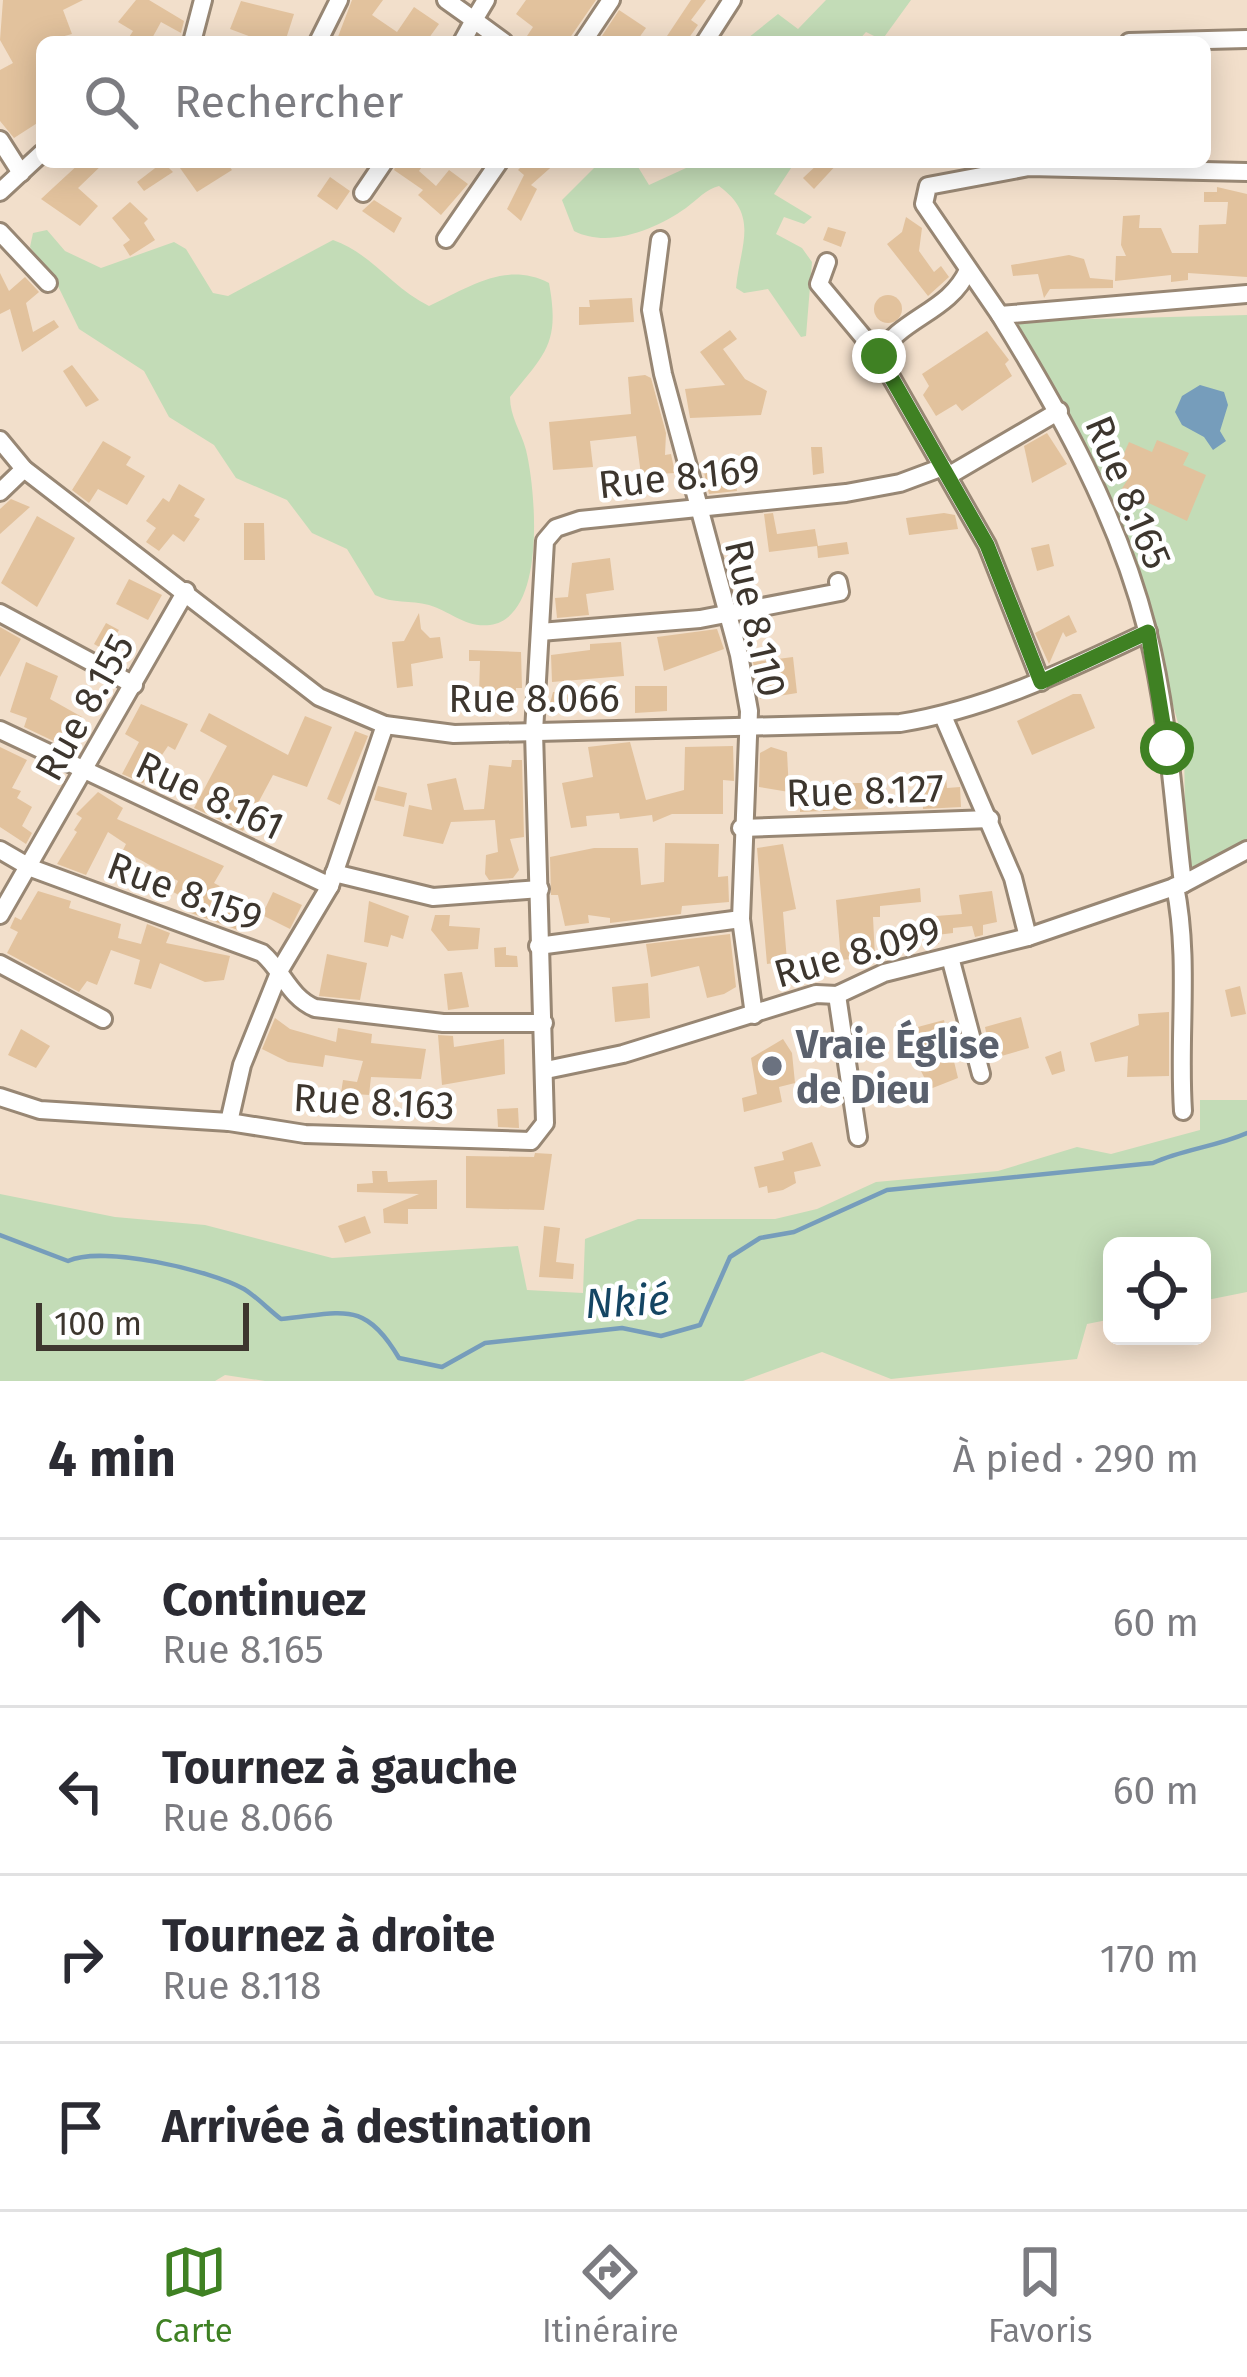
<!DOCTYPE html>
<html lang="fr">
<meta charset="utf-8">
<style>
body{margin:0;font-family:"Fira Sans",sans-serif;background:#f7f7f7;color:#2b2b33}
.controls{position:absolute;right:36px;bottom:36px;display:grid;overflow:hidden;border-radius:18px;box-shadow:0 6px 30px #0003}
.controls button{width:108px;height:108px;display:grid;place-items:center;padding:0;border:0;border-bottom:3px solid #e1e1e2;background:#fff;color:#2b2b33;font:60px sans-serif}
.scale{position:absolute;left:36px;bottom:30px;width:213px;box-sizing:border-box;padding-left:12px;border:6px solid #3d362e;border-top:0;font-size:33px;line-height:42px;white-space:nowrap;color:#3d362e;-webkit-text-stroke:9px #fff;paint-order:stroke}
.stop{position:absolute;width:36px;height:36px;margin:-27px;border:9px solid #3f8123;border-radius:50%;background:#fff}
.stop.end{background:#3f8123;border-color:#fff;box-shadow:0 3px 12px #0008}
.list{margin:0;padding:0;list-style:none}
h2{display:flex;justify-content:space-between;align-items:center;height:156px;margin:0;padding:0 48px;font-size:51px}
h2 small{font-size:39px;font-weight:400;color:#7c7c81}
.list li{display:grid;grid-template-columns:78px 1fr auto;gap:36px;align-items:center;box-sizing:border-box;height:168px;padding:0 48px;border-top:3px solid #e1e1e2}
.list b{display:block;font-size:45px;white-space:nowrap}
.list p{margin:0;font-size:39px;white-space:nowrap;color:#7c7c81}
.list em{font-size:39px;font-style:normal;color:#7c7c81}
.icon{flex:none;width:66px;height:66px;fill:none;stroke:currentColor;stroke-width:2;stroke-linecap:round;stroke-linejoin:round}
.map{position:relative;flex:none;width:1247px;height:1381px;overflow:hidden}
.search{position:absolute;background:#fff;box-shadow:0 6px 30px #0003;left:36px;right:36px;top:36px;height:132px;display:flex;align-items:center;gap:30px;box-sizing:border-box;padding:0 42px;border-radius:18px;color:#7c7c81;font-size:45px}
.sheet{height:828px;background:#fff}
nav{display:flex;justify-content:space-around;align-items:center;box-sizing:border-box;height:168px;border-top:3px solid #e1e1e2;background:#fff;font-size:33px;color:#7c7c81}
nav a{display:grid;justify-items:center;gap:6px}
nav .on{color:#3f8123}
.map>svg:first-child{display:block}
</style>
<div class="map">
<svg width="1247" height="1381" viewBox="0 0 1247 1381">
<rect width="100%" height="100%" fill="#f2dfcb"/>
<!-- green -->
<g fill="#c3dcb7">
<polygon points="826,0 911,0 882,40 866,32 857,42 743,42 778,14 798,29"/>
<path d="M600,162H635L649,185L686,168L684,162H795L774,194L812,217L804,224L784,217L776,234L802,248L812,262L806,336L801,337L768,289L744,293L736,288C740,245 760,216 719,186C706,189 698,199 686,208C656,229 609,249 574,231L562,200Z"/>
<path d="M47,230L65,251L101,268L174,242L186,249L213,293L228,296L333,240C371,253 392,288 429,306C470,287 505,261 549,283C560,343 546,353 510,397C510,417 521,431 526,450C536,491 547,617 490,625C465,628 450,611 429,605C410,600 393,604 375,595L347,549L312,533L287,500L236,478L214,445L169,417L144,371L79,329L56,282L30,247L33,233Z"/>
<polygon points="1247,315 1247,853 1186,885 1184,744 1153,635 1012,321"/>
<polygon points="1200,1100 1247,1100 1247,1292 1202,1301 1202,1246 1112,1246 1112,1319 1087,1324 1077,1359 891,1379 822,1352 743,1381 265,1381 225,1375 215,1381 0,1381 0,1194 115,1217 205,1225 332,1258 518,1246 527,1290 583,1293 585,1239 638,1219 775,1219 817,1209 876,1182 998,1171 1077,1147 1111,1154 1200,1130"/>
</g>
<!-- water -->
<polygon fill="#769dbb" points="1200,385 1224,392 1228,405 1220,431 1226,441 1213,450 1204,437 1182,425 1175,412 1182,396"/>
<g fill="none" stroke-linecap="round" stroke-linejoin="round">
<!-- stream -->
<path stroke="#769dbb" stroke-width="4.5" d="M0,1235L68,1261C102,1245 210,1270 244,1289C257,1297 269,1310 281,1319C343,1313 364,1299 399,1358L442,1367L485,1343L622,1328L661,1336L700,1325L730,1257L760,1238L794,1232L887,1190L1153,1163C1184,1149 1215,1147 1247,1133"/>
</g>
<!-- building -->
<g fill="#e2c29d">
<polygon points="3,0 83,0 63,10 72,34 42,42 42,104 37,109 42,120 14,138 0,121 0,70 13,63 0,40"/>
<polygon points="136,0 149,0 184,21 181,33 161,22 150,42 126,42 133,31 118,22"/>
<polygon points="352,0 383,0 372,15 397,32 414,7 439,24 426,42 336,42"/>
<polygon points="526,0 596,0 567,42 523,42 533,27 516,14"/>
<polygon points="691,0 706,0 691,20 698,25 686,42 663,42"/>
<polygon points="241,1 294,14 285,42 265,42 230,29"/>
<polygon points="619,10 646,28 636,42 598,42"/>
<polygon points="81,162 105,162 78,188 98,206 80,226 41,199"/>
<polygon points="163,162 173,172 144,191 137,182"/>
<polygon points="189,162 226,162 232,170 197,192 180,168"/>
<polygon points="397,162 425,162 419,171 436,186 449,170 468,184 441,215 418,195 423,190 394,170"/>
<polygon points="526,162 557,162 531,185 537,189 521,221 507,209 524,175 518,170"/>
<polygon points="820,162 839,162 814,189 803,178"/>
<polygon points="330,177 350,191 337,210 317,196"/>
<polygon points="1217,187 1247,194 1247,277 1188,273 1188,280 1171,282 1171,275 1115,281 1116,256 1126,256 1121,245 1123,216 1140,215 1139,228 1161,228 1172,253 1198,253 1199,225 1226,224 1228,202 1204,202 1204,192 1217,192"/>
<polygon points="374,200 402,218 394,233 362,211"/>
<polygon points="130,202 148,219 144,223 155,240 130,256 123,245 130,240 112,218"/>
<polygon points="906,217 922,228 919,251 934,272 941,266 949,277 928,296 887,244 902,232"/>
<polygon points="828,227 846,232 841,247 823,240"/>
<polygon points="1069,255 1084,259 1090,278 1113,280 1113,288 1050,289 1044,298 1038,274 1013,276 1011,265"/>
<polygon points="0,273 9,291 25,277 39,292 26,303 33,332 54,320 59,327 22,352 10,309 0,314"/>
<circle cx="888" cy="309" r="14"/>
<polygon points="632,298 634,322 579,325 579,307 590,307 589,300"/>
<polygon points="730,330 737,339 723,349 745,379 767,391 761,415 690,418 685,389 725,385 700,352"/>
<polygon points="987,331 1009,360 1005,364 1012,376 962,411 956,404 936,416 923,395 929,386 922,374"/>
<polygon points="72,365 99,400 86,407 63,371"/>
<polygon points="645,375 651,378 666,433 665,455 671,454 675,473 641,475 636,436 590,441 593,467 553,470 549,422 631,414 628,377"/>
<polygon points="1047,433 1067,464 1032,483 1024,446"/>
<polygon points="1157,440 1189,453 1183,465 1206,475 1187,521 1121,490 1128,479 1115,474 1129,442 1152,452"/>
<polygon points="103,441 131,457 126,465 145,476 127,505 98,489 89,503 72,490"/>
<polygon points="811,447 822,447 824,473 813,475"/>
<polygon points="741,458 743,479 735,480 737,491 709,494 702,464"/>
<polygon points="179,484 205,499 194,516 200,519 184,542 173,534 159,551 146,542 156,528 146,521 163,498 169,502"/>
<polygon points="11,499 30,507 0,534 0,509"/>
<polygon points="773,513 777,534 815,529 818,546 847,542 849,554 818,558 817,546 769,552 764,514"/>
<polygon points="944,513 955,515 958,529 909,535 906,518"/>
<polygon points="37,516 75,538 37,607 1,583"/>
<polygon points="244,523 264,523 265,560 244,560"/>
<polygon points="1049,544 1054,566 1037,571 1031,548"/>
<polygon points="610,558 614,590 586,594 589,615 557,618 555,598 568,597 572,563"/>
<polygon points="129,579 162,595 148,620 116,604"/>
<polygon points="419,613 421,629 430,638 440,637 443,658 411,664 413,686 397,688 392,642 404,641"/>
<polygon points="1069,615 1077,632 1066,637 1063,632 1049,664 1035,633"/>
<polygon points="106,623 119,630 106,651 94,644"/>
<polygon points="0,627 21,639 0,677"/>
<polygon points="717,629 724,649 664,671 657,637"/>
<polygon points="621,642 624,676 552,682 551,655 590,650 590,644"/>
<polygon points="469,650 521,652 522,688 516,688 515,700 479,694 480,661 469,661"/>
<polygon points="793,657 797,693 760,699 753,662"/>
<polygon points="26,662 58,676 50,699 82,717 66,747 24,727 27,718 10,712"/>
<polygon points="635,686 667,686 667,711 635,713"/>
<polygon points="553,692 583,695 585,706 548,711"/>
<polygon points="1073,694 1081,694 1095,728 1032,755 1017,721"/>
<polygon points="141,704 188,724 175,750 168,746 143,783 122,774 139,742 125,734"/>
<polygon points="209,713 288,755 305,716 332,727 307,787 273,775 243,831 194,808 227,746 200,731"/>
<polygon points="355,731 368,736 340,805 327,799"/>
<polygon points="630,742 646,800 684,790 685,747 733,746 734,781 723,780 723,814 672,814 653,822 652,815 620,819 619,813 586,816 587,826 571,828 562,783 593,777 588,747"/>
<polygon points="0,747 27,760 12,788 21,791 17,798 32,807 22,826 32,833 26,844 0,827"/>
<polygon points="771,747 787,752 789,792 759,787 760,753"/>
<polygon points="512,760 522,760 524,837 510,839 519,870 513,878 489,880 485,874 486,855 498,852 495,820 451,822 443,844 403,836 409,805 432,810 427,784 456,778 464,810 484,809 489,765 511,767"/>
<polygon points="946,776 947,788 960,787 961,807 923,809 922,778"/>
<polygon points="832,783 867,783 868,809 800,812 800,802 792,802 792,784"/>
<polygon points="378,786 407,793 404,807 374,800"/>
<polygon points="98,792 123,808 117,819 224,866 214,883 261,908 255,922 242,916 238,930 188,912 191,901 173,892 178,881 123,850 126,844 108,832 86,875 57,864 77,832 74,830 82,818 76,814"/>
<polygon points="665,843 719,844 718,877 728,876 729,902 682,906 681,914 610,923 610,918 588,915 589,923 565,926 558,895 551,895 550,857 594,848 638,848 641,885 664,882"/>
<polygon points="783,844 796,909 783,912 787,961 767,964 757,848"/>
<polygon points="920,888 921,902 880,906 880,917 873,917 875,957 841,960 836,900"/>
<polygon points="38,891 71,901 69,908 121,924 118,938 141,944 147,924 170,933 166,943 230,956 224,980 205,982 160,963 151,989 134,984 140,960 111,950 97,985 87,981 79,992 7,953 18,932 10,928 15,917 21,920"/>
<polygon points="992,891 997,922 983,925 983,935 975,937 972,926 953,928 953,933 937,935 939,944 926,945 923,917 962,914 959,895"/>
<polygon points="273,892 302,905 290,929 262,915"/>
<polygon points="369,901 409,916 403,939 391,935 388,947 364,942"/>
<polygon points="435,915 450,915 449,926 480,928 478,949 448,951 431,930"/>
<polygon points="730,934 736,987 724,994 707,998 699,966 651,977 646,944"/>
<polygon points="506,947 506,955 517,956 518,967 495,967 494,948"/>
<polygon points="327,954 367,963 360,1000 319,996"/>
<polygon points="462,972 469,1007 448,1010 444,974"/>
<polygon points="648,983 650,1018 615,1022 612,987"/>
<polygon points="1240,986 1246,1014 1231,1017 1225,990"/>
<polygon points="1169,1012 1169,1076 1127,1077 1128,1056 1095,1062 1090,1043 1139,1025 1138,1014"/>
<polygon points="1021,1017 1029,1048 991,1059 985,1027"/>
<polygon points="275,1018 290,1029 336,1042 338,1028 372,1034 371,1043 426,1049 421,1079 371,1077 369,1095 341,1093 343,1080 357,1082 363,1061 325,1055 323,1067 288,1062 262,1049"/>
<polygon points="944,1020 958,1078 930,1089 912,1053 920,1050 914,1028"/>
<polygon points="21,1029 50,1046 36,1068 8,1055"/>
<polygon points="438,1035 453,1036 454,1047 504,1039 505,1074 442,1085"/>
<polygon points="783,1039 792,1053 795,1083 779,1087 782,1102 744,1112 742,1098 757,1094 751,1058"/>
<polygon points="1061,1051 1065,1071 1052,1075 1045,1057"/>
<polygon points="518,1108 519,1128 498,1127 497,1109"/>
<polygon points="812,1142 821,1166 794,1172 796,1183 783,1190 768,1193 767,1186 759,1188 754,1167 784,1160 782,1152"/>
<polygon points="535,1153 552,1154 544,1210 466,1208 466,1156 534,1157"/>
<polygon points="372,1171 387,1171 388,1182 437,1180 437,1209 408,1209 408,1224 384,1223 383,1209 419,1194 357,1192 357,1184 373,1183"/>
<polygon points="365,1216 371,1233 345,1243 338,1226"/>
<polygon points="544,1226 560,1228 556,1262 574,1264 573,1279 539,1277"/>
</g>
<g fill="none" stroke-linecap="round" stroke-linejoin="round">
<defs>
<g id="street">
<polyline points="446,0 474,20 486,0"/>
<polyline points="192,42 203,0"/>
<polyline points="318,42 339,0"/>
<polyline points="462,42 474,20 504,42"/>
<polyline points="583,42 611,0"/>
<polyline points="705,42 732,0"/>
<polyline points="1129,42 1247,39"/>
<polyline points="0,140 21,173"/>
<polyline points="0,192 42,153"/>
<polyline points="363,193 384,162"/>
<polyline points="0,232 48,283"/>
<polyline points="446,239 499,162"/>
<polyline points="660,240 651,310 663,374 739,655 749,711 741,919 754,1015"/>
<polyline points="827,262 819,284 879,356"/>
<path d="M968,270C950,312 899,318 879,356L987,545L1041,682"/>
<path d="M1247,294L1000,315C1061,414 1118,516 1147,630C1168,712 1173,800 1183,884L1247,850"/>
<polyline points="1000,315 924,204 928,186 1029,167 1247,172"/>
<path d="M0,440L24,469L319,697L385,725L454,734L900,723C988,709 1068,670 1148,632"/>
<polyline points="948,476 1059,411"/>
<polyline points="0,492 24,469"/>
<polyline points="0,613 134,685"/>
<polyline points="540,632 700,619 840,592 838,582"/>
<polyline points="943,716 1013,878 1028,937"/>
<polyline points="385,725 330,886 281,968 242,1065 229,1122 305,1134 531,1141 545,1123 534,732 545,541 556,528 580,520 846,493 900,483 943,467"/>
<polyline points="0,730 330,886"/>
<polyline points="741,828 990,819"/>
<path d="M0,850L31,868L262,953C283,971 289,997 315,1008L443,1023H544"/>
<polyline points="334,873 433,897 540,889"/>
<path d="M1175,886C1190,960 1178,1036 1183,1111"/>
<polyline points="0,915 186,591"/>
<polyline points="538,946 741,919"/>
<polyline points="950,957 981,1074"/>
<polyline points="0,964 103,1019"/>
<polyline points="837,995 858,1137"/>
<polyline points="546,1070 623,1054 816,994 837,995 884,973 1028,937 1183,884"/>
<polyline points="0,1097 40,1110 229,1122"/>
</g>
</defs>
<!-- street casing -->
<use href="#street" stroke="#988774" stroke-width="22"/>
<!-- street -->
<use href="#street" stroke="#fff" stroke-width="16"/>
</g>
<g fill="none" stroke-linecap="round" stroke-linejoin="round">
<!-- route -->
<polyline stroke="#3f8123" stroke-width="15" points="879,356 987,545 1041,682 1148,632 1167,748"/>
</g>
<!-- markers -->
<circle fill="#6b7280" stroke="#fff" stroke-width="4.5" cx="772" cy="1066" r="12"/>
<g text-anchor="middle" stroke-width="9" stroke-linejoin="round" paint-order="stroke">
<!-- street labels -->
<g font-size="39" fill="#3d362e" stroke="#fff">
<text transform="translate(679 476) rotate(-6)" y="14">Rue 8.169</text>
<text transform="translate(1129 492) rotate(67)" y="14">Rue 8.165</text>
<text transform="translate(756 618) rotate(77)" y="14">Rue 8.110</text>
<text x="534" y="712">Rue 8.066</text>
<text transform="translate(84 707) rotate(-61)" y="14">Rue 8.155</text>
<text transform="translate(865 790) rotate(-2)" y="14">Rue 8.127</text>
<text transform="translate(210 795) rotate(25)" y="14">Rue 8.161</text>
<text transform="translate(185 891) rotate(20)" y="14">Rue 8.159</text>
<text transform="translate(857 951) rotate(-16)" y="14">Rue 8.099</text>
<text transform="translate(374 1101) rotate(3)" y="14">Rue 8.163</text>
</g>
<!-- worship labels -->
<g font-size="39" font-weight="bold" fill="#5b616d" stroke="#fff" text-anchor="start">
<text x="796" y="1058">Vraie Église<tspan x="796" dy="45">de Dieu</tspan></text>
</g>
<!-- water labels -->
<g font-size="42" font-style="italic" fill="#144563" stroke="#fff">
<text transform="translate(627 1301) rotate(-3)" y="15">Nkié</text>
</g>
</g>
</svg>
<div class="controls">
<button><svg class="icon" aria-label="locate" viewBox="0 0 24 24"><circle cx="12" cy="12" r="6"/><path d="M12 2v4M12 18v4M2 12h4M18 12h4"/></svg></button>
</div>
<div class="scale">100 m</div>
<div class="stop" style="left:1167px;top:748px"></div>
<div class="stop end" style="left:879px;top:356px"></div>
<div class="search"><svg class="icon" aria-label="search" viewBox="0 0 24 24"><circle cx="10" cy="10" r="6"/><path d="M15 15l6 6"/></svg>Rechercher</div>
</div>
<section class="sheet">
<h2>4 min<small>À pied · 290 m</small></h2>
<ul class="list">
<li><svg class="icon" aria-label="ahead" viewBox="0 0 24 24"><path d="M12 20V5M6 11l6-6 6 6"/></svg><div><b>Continuez</b><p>Rue 8.165</p></div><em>60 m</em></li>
<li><svg class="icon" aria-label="left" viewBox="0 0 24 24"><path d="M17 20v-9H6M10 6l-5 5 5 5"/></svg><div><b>Tournez à gauche</b><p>Rue 8.066</p></div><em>60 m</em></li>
<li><svg class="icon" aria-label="right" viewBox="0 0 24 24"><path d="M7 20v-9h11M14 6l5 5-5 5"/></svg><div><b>Tournez à droite</b><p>Rue 8.118</p></div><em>170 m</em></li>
<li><svg class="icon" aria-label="arrive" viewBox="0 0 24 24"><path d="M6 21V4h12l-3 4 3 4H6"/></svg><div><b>Arrivée à destination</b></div></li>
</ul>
</section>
<nav>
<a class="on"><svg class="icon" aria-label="map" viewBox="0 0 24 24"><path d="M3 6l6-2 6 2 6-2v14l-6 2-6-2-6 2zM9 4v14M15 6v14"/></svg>Carte</a>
<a><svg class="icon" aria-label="directions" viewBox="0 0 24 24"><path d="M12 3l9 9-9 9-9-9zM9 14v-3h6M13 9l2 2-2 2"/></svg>Itinéraire</a>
<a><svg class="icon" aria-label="saved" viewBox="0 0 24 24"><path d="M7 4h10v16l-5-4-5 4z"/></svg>Favoris</a>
</nav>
